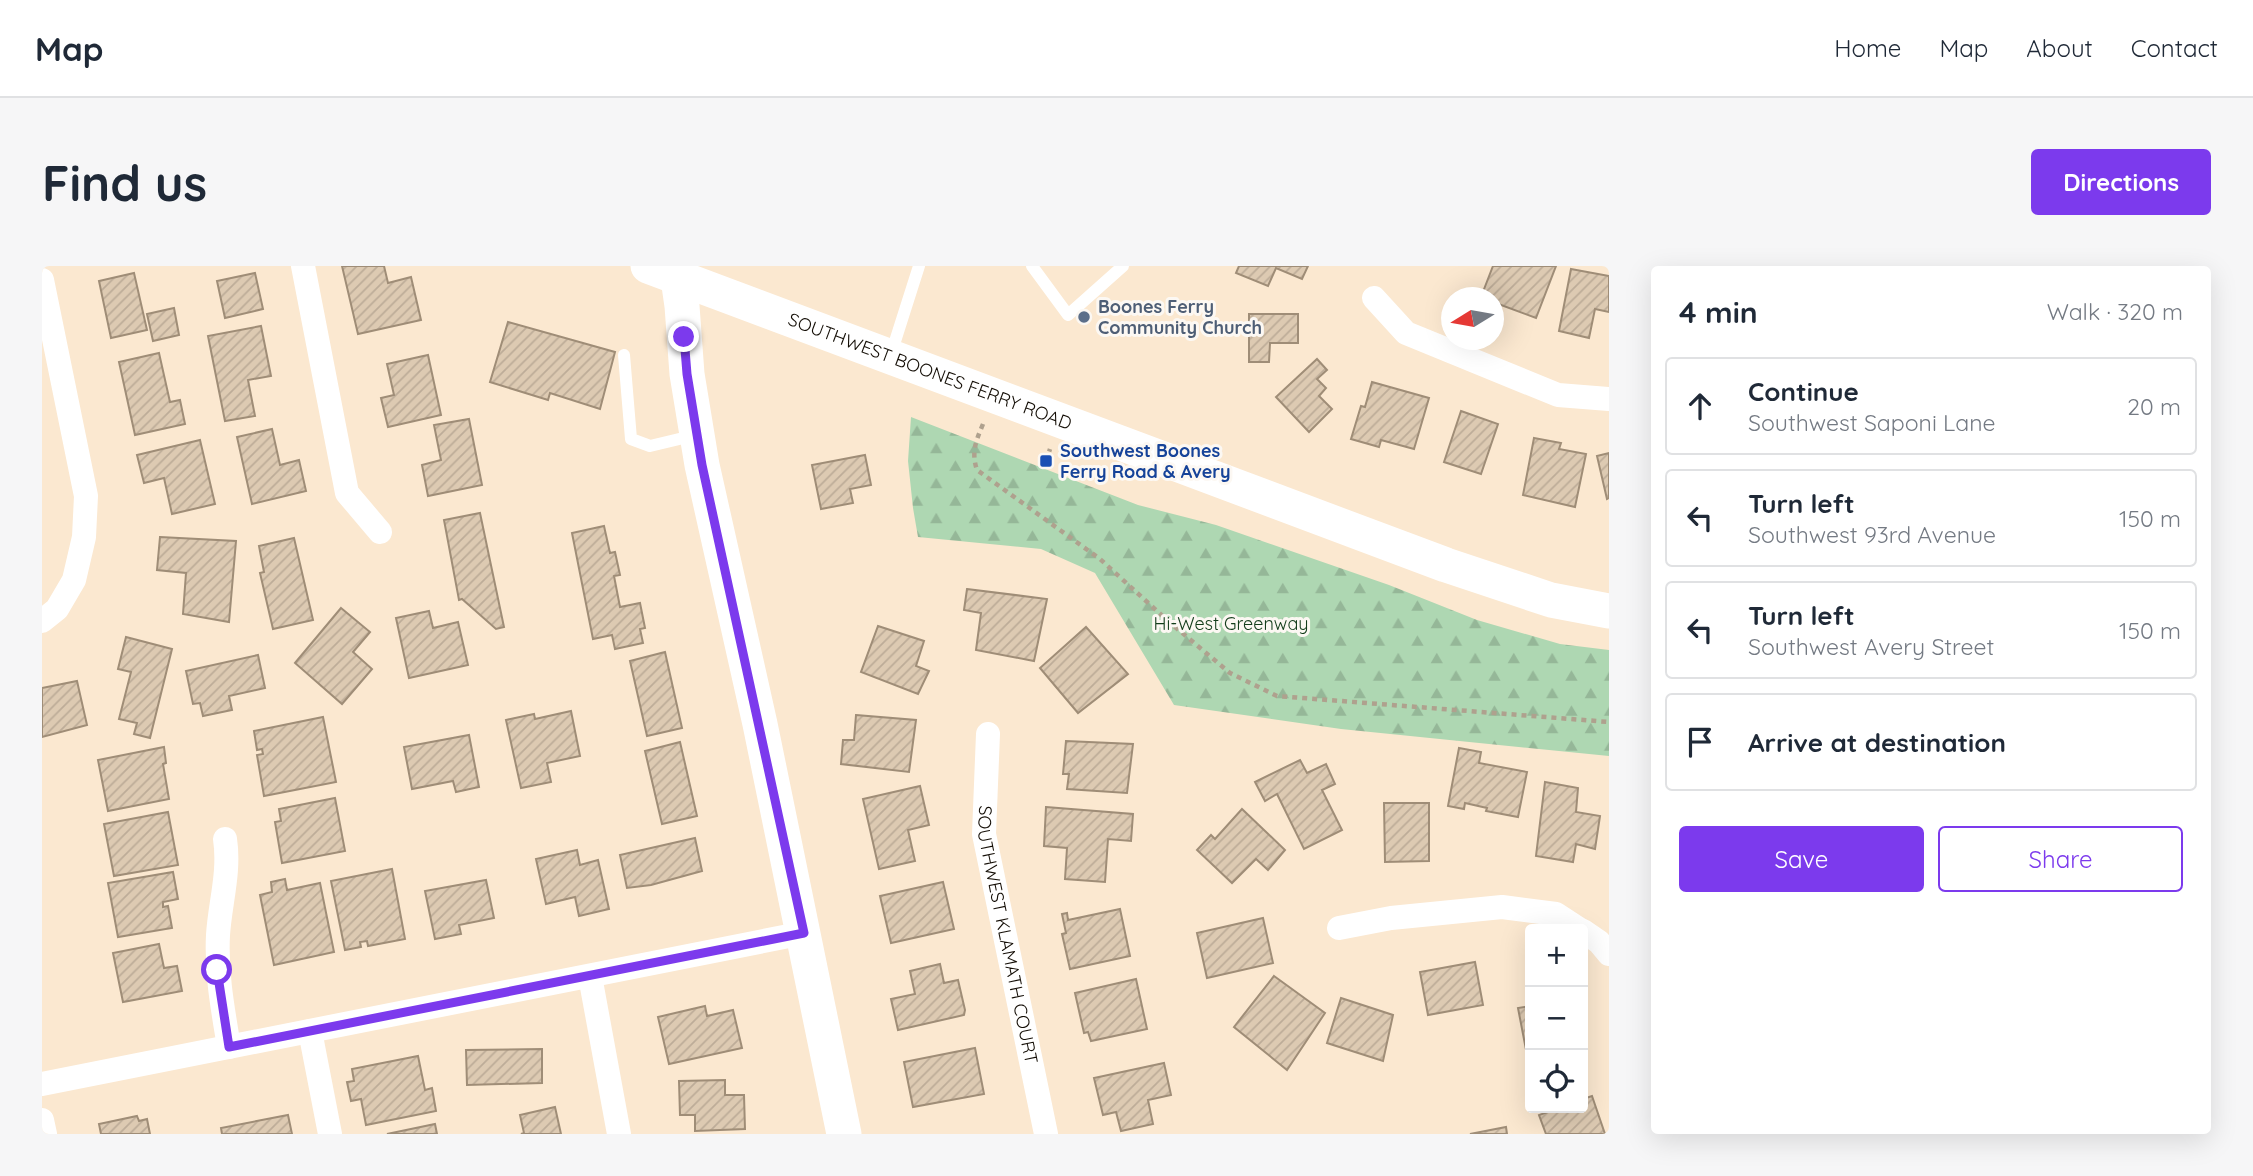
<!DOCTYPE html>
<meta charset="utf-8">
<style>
body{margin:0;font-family:Quicksand,sans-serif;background:#f6f6f7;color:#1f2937}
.controls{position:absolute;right:21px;bottom:21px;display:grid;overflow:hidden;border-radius:7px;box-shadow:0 7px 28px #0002}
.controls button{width:63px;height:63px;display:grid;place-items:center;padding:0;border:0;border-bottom:2px solid #e0e1e3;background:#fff;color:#1f2937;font:35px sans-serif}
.compass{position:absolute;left:1399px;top:21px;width:63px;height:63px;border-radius:50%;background:#fff;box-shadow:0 7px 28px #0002;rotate:259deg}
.stop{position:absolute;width:21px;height:21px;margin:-16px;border:5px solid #7c3aed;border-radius:50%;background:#fff}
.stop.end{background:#7c3aed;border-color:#fff;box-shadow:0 2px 7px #0008}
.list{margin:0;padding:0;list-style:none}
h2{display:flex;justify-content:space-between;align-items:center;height:91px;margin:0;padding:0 28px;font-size:30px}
h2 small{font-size:23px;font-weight:400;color:#747a83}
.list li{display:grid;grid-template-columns:46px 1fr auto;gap:21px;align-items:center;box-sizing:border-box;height:98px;margin:0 14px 14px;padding:0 14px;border:2px solid #e0e1e3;border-radius:7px}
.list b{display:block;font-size:26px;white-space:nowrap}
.list p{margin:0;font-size:23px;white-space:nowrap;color:#747a83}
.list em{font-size:23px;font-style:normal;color:#747a83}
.actions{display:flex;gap:14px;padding:21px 28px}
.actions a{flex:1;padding:16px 0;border:2px solid #7c3aed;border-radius:7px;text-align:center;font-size:24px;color:#7c3aed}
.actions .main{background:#7c3aed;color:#fff}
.icon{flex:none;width:38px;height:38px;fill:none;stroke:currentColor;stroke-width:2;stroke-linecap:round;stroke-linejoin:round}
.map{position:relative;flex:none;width:1567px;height:868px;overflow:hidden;border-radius:7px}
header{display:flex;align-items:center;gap:42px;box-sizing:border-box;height:98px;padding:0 35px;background:#fff;border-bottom:2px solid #e0e1e3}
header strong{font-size:33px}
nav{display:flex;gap:38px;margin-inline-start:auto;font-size:24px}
.intro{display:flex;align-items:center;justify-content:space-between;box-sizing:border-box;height:168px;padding:0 42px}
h1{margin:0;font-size:49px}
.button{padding:18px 32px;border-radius:7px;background:#7c3aed;color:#fff;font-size:24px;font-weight:700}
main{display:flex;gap:42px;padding:0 42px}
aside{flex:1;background:#fff;border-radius:7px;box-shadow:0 7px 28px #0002}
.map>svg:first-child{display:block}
</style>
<header>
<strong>Map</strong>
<nav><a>Home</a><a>Map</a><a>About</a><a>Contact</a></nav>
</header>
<div class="intro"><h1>Find us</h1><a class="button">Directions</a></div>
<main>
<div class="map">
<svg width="1567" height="868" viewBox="0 0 1567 868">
<defs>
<pattern id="forest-firs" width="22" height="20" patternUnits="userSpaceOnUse" patternTransform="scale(1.75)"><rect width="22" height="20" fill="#aed7b2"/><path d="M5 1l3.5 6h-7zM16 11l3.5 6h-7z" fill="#95b798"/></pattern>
<pattern id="building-hatch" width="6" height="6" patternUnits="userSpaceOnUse" patternTransform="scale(1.75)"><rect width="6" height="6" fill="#ddcab2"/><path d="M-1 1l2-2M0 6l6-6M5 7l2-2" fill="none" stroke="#bdac98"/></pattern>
</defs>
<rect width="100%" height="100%" fill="#fbe8d0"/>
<!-- forest -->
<polygon fill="url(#forest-firs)" points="869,151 1096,239 1174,259 1347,319 1435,354 1518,378 1567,384 1567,490 1299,463 1132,439 1053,307 999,283 876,271 871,242 866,195"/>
<!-- building -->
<g fill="url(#building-hatch)" stroke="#9f8d77" stroke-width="2">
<polygon points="300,0 342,0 346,17 369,11 379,54 316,68"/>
<polygon points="1197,0 1266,0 1260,13 1234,2 1226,20 1194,7"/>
<polygon points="1451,0 1514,0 1494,52 1451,36 1451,32 1439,31"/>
<polygon points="1529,3 1567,10 1567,46 1553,43 1547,72 1517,65"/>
<polygon points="92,7 105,64 69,72 57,15"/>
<polygon points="213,7 221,43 183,52 175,15"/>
<polygon points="132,42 137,69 111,75 105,48"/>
<polygon points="1207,48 1256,48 1256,77 1228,77 1227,96 1207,96"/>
<polygon points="466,56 573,86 558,143 508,127 506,134 448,116"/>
<polygon points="219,60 229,110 206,114 213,150 183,155 166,70"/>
<polygon points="117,87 128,136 138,134 143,158 93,169 77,96"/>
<polygon points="386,89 399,149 346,161 339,132 352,129 345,98"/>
<polygon points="1275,93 1285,104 1275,113 1284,122 1277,130 1290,143 1267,166 1234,131"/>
<polygon points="1330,116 1387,132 1372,183 1339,174 1337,181 1309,173 1319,140 1323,141"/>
<polygon points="1419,145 1456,158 1439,208 1402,196"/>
<polygon points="427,153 440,219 386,230 380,199 399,194 392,159"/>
<polygon points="230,163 238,199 257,194 264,225 210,238 195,171"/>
<polygon points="1492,172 1519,177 1517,183 1544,188 1533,241 1481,229"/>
<polygon points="158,174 173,238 130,248 122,212 102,217 95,189"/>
<polygon points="1567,187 1567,232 1565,233 1555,190"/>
<polygon points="823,189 829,219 808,223 811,237 779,243 770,199"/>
<polygon points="438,247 462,361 454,363 420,333 417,334 402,254"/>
<polygon points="562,260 568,287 573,286 578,309 572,310 578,341 598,337 603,362 598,363 601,377 573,383 570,369 551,373 530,267"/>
<polygon points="118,271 194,275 187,356 141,348 144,307 115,304"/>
<polygon points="252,272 271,354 231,363 218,307 222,306 217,280"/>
<polygon points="925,323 1005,333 992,395 934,384 939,347 922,344"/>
<polygon points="299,342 328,366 311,386 330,403 300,438 253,397"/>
<polygon points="387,345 391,362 416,356 426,399 367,412 354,352"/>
<polygon points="836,360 882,375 874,400 887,405 876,428 819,406"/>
<polygon points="1044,361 1086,408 1036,447 998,402"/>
<polygon points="84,371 130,383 108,472 92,468 95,457 77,453 89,406 76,403"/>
<polygon points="623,386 640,462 605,470 588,395"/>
<polygon points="216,389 223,422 187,430 190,444 161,450 158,437 151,438 144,405"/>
<polygon points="35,415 45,459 0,471 0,422"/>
<polygon points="529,445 538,490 505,497 509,516 479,522 464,454 492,448 493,453"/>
<polygon points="814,449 874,454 867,506 799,498 801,474 812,474"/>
<polygon points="281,451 294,516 222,530 215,489 221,488 220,483 215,484 212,465"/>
<polygon points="427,469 437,521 414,526 411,515 370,523 362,481"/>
<polygon points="1024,475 1091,478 1085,527 1025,523 1027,508 1021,508"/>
<polygon points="638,476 655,550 620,558 603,485"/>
<polygon points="122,481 124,497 121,498 127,533 66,545 56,494"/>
<polygon points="1417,482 1439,486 1437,497 1485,506 1476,551 1444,545 1445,542 1423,537 1422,543 1406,540"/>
<polygon points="1258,494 1265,507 1284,498 1293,518 1280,524 1300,564 1262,583 1235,528 1223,535 1213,516"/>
<polygon points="1503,516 1536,522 1534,546 1558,550 1553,583 1534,578 1531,596 1494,590"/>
<polygon points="878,520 887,559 866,564 873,595 837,603 821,533"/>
<polygon points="293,532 303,585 240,597 233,556 239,555 237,543"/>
<polygon points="1342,537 1387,537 1387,595 1343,596"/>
<polygon points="1004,541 1091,548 1089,575 1066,573 1063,616 1023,613 1025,582 1002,580"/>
<polygon points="1200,543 1243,584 1226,604 1214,593 1190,617 1155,584 1169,569 1173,573"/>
<polygon points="126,546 136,599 72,610 62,558"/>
<polygon points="653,572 660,605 609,619 585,622 578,589"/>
<polygon points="535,584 538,599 556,594 567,643 537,650 533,631 504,638 494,593"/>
<polygon points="350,603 363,673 326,680 325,675 318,676 319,681 303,684 289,615"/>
<polygon points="131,606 136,633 121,636 121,641 126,640 130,662 76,671 66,617"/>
<polygon points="243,613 245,624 278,617 292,686 232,699 218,629 230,626 229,616"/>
<polygon points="444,614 452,652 417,659 419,668 393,673 383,625"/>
<polygon points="901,616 912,663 849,677 838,630"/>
<polygon points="1078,643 1088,690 1028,703 1020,668 1024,667 1020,648 1025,647 1026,654"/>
<polygon points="1221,652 1231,697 1165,712 1155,667"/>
<polygon points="117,678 122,702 135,700 140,725 81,736 71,687"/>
<polygon points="1433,696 1441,739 1386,749 1378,706"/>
<polygon points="898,698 902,717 916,714 923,744 922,749 856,764 849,733 873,728 868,705"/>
<polygon points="1232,710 1283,747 1245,804 1192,761"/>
<polygon points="1094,713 1105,763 1049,775 1046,766 1042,767 1033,727"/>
<polygon points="1299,732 1351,749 1341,795 1285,777"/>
<polygon points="663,740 665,750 691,744 700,782 627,798 616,751"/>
<polygon points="1488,740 1488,788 1485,789 1476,742"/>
<polygon points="933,782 942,828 871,841 862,796"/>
<polygon points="500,783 500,817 425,819 424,784"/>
<polygon points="376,790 383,824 390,822 394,845 324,859 319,833 309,835 305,816 312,815 310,803"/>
<polygon points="1122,797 1129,829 1106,834 1111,858 1079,865 1074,846 1061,849 1052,812"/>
<polygon points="683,814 683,829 702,829 703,863 653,865 653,849 638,849 637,815"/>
<polygon points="1550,830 1563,868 1504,868 1497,849 1517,842 1541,842 1541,833"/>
<polygon points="513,841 519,868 479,868 482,867 478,849"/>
<polygon points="246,849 250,868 180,868 179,862"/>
<polygon points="95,850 97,855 105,853 108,868 59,868 57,858"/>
<polygon points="393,858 395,868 345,868"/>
<polygon points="1464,861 1465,868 1428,868"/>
</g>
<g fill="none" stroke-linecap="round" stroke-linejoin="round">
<!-- path -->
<g stroke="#afa18e" stroke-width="4.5" stroke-dasharray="5 5" stroke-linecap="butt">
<path d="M941,158C934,175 929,186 935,204L1058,293L1126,355L1188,407L1235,430L1567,456"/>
<polyline points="1004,195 1008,183"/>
</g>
<!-- service -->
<g stroke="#fff" stroke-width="12">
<polyline points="990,0 1026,49 1081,0"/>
<polyline points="849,88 877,0"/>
<polyline points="582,89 589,173 608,180 654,169"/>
</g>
<!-- minor -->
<g stroke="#fff" stroke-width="24">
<polyline points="261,0 305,227 338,266"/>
<polyline points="0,14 44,230 42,271 32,314 15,343 0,355"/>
<polyline points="1332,32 1364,67 1516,129 1567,133"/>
<path id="s1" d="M946,468L942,568L1004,868"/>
<path d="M183,573C188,606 178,637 176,669C174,708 181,744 187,781"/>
<polyline points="1297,662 1349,652 1460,641 1514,648 1537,663"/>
<polyline points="1541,665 1557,676 1567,688"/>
<polyline points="548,710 577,868"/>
<polyline points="268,765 288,868"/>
<polyline points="0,818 762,667"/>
<polyline points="0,854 3,868"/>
</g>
<!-- secondary -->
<g stroke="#fff" stroke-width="35">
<path id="s2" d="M606,0L1404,299L1509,334L1567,345"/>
<polyline points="636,12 640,40 645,108 660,199 718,458 802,868"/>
</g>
</g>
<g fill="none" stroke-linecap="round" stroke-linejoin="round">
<!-- route -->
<polyline stroke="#7c3aed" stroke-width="9" points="175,704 187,781 762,667 660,199 645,108 642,71"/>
</g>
<!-- markers -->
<circle fill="#5c6f8a" stroke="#fcf8f3" stroke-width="2.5" cx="1042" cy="51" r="7"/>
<rect fill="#1a4fb4" stroke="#fcf8f3" stroke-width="2.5" x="997" y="188" width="14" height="14" rx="3.5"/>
<g text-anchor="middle" stroke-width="6" stroke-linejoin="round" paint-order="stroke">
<!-- service labels -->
<g font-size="18" font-weight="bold" fill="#4e5e75" stroke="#fcf8f3" text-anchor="start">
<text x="1056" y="47">Boones Ferry<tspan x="1056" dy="21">Community Church</tspan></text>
</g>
<!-- street labels -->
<g font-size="18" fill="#130d05" stroke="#fcf8f3">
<text dy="6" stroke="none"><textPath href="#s2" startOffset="301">SOUTHWEST BOONES FERRY ROAD</textPath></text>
<text dy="6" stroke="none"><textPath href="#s1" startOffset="203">SOUTHWEST KLAMATH COURT</textPath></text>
</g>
<!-- transit labels -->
<g font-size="18" font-weight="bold" fill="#164399" stroke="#fcf8f3" text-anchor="start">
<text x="1018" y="191">Southwest Boones<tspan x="1018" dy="21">Ferry Road &amp; Avery</tspan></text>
</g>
<!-- park labels -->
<g font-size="18" fill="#133d1b" stroke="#fcf8f3">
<text x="1189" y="364">Hi-West Greenway</text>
</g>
</g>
</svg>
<div class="controls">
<button>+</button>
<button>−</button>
<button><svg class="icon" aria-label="locate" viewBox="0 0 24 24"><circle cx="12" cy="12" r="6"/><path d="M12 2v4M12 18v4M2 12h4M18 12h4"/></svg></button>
</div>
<svg class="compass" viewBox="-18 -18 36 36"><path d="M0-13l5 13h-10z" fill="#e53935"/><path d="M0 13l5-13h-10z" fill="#747a83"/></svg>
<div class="stop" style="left:175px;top:704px"></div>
<div class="stop end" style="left:642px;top:71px"></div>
</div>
<aside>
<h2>4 min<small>Walk · 320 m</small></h2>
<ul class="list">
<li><svg class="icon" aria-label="ahead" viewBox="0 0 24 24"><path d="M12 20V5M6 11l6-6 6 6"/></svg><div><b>Continue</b><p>Southwest Saponi Lane</p></div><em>20 m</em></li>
<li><svg class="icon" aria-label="left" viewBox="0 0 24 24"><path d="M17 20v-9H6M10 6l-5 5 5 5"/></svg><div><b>Turn left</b><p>Southwest 93rd Avenue</p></div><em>150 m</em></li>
<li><svg class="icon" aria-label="left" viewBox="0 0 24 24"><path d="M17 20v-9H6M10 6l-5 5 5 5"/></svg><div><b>Turn left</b><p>Southwest Avery Street</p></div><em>150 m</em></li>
<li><svg class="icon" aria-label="arrive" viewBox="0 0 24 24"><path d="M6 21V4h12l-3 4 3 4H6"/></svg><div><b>Arrive at destination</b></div></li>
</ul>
<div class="actions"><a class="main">Save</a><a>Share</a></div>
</aside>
</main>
